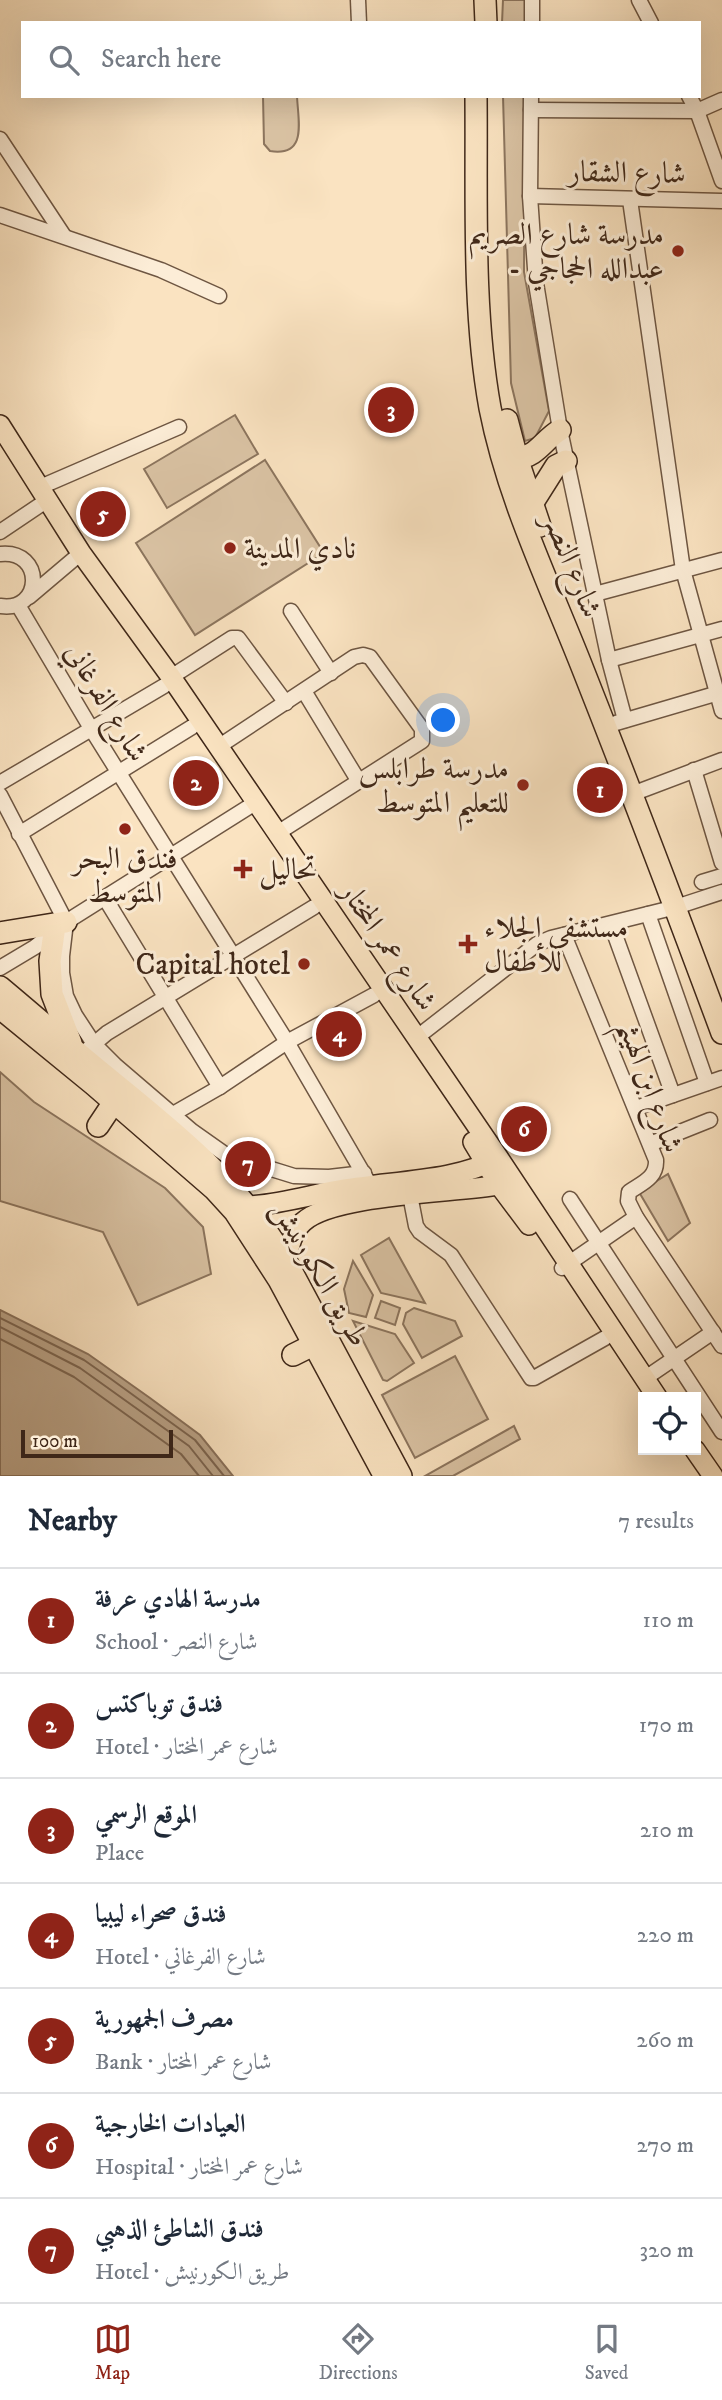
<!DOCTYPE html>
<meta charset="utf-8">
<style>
body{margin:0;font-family:"IM FELL DW Pica",Amiri,serif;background:#f6f6f7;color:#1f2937}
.controls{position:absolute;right:21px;bottom:21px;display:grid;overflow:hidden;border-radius:0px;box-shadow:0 7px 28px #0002}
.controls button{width:63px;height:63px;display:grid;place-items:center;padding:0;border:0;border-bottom:2px solid #e0e1e3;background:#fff;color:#1f2937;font:35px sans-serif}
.scale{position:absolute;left:21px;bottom:18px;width:152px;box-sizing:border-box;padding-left:7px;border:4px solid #3f2718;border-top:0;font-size:19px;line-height:24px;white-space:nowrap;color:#3f2718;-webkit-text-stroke:5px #fcedd7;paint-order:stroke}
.you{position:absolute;left:444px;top:721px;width:24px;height:24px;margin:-18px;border:5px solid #fff;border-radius:50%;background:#1a73e8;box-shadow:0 0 0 10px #1a73e833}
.badge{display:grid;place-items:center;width:46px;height:46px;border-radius:50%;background:#8f2418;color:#fff;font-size:23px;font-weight:700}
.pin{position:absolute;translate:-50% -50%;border:4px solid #fff;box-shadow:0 2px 7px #0006}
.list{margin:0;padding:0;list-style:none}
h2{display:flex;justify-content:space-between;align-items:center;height:91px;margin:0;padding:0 28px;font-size:30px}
h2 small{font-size:23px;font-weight:400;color:#747a83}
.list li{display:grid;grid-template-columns:46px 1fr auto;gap:21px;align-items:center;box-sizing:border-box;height:105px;padding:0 28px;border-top:2px solid #e0e1e3}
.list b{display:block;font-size:26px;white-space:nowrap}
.list p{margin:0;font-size:23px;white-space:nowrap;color:#747a83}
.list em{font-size:23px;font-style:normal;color:#747a83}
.icon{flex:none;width:38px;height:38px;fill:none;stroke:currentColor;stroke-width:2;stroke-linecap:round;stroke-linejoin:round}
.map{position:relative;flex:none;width:722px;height:1476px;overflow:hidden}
.search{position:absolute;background:#fff;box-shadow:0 7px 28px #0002;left:21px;right:21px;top:21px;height:77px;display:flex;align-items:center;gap:18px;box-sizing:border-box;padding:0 24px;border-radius:0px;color:#747a83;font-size:26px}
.sheet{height:826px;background:#fff}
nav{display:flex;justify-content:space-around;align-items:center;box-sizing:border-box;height:98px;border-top:2px solid #e0e1e3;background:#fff;font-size:19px;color:#747a83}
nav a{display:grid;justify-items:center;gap:4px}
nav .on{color:#8f2418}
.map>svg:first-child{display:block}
</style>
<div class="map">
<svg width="722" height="1476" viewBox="0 0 722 1476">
<rect width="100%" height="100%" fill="#fae3c1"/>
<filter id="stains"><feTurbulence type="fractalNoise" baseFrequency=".00286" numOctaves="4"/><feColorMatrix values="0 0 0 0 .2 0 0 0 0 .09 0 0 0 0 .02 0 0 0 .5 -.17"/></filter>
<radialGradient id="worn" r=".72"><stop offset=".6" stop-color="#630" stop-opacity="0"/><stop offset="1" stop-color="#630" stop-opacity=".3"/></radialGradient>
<!-- green -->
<g fill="#dac3a4" stroke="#8c755e" stroke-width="2">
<polygon points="503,0 525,0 525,23 502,23"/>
<path d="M263,96H297C298,121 308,157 270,151L264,144Z"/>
<polygon points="503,96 525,96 524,272 549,411 535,438 525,441 511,383"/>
<polygon points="235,415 258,454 167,508 144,469"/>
<polygon points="265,460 324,553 195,635 136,543"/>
<polygon points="0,1072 34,1102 165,1188 203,1227 211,1274 138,1305 103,1232 0,1201"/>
<polygon points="668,1174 690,1223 668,1241 639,1192"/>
<polygon points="389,1238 425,1303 381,1293 361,1255"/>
<polygon points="353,1261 373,1295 366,1317 349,1313 344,1289"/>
<polygon points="381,1301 400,1308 395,1325 375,1318"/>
<polygon points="414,1308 455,1321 462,1336 422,1358 403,1324 406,1313"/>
<polygon points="353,1321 395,1334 414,1363 387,1381 383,1380"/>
<polygon points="455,1356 488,1419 415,1458 382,1395"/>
<polygon points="514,1426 520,1439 453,1476 425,1476"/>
</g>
<!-- water -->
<polygon fill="#baa388" stroke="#89715b" stroke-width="2" points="0,1310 88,1354 150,1398 200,1435 233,1476 0,1476"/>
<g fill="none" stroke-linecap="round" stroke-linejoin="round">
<!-- shore -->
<g stroke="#7c6550" stroke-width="2">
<polyline points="0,1318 84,1360 111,1379 195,1440 224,1476"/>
<polyline points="0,1327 80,1368 189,1446 213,1476"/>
<polyline points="0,1339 74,1377 181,1454 199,1476"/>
</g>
<defs>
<g id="minor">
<polyline points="358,0 359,23"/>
<polyline points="639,0 651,23"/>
<polyline points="532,23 532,0"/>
<polyline points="531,96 530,196 536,283 560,430 609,660 625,720"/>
<polyline points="689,96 697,111 722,181"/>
<polyline points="531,110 697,111 722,100"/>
<polyline points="0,139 64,236"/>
<polyline points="530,196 722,201"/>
<polyline points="630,200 683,570 722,711"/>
<polyline points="0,215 161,270 219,296"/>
<polyline points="38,488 179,427"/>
<polyline points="0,532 46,501"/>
<path d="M0,554C45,549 43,613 0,606"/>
<polyline points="595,594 722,560"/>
<polyline points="29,597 81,553"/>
<polyline points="18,605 92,730 287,1042 370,1185"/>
<polyline points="291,611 331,673"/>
<polyline points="609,660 722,629"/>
<polyline points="171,677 232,638 238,638 286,703"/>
<polyline points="304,691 358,780"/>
<polyline points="616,723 722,692"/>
<polyline points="218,747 354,657 363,655 370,657 422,729 422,741 276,834"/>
<polyline points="694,770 722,863"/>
<polyline points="0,783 164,686"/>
<polyline points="632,794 722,760"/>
<polyline points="0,795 66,922 62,956 62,973 66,996 75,1015 94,1044 115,1065 192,1131 226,1155 294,1176 329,1177 364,1173"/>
<polyline points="19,834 192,727"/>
<polyline points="702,882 722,876"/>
<polyline points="105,898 220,1087"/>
<polyline points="648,914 707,1083"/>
<polyline points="611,924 673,1095"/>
<path d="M564,935L656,1160C657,1178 642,1183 629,1192L628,1201L636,1217L722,1346"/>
<polyline points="0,968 35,947 66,922 255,803"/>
<polyline points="416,1038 537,944 551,938 676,907 722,892"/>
<polyline points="88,1049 107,1033 314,907"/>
<polyline points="636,1108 722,1078"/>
<polyline points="166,1118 220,1087 287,1042 374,995"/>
<polyline points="650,1144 710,1120"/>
<polyline points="410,1195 416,1226 420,1232 451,1255 531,1378 534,1378 605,1338"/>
<polyline points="570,1199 722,1432"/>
<polyline points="562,1268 636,1217"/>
<polyline points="644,1379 713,1332"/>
</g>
<g id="major">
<polyline points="0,425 81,553 171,677 498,1157 657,1397"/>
<polyline points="473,1142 499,1185 529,1225"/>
<path d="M249,1206C282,1204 313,1194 345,1189C390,1181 459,1181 498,1158"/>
<path d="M286,1261C289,1247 292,1232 303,1222C334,1194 454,1193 499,1185"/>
<polyline points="695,1450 713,1476"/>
</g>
<g id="highway">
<polyline points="485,0 486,23"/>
<path d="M476,96C477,197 472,309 490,408C508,500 550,585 584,672C631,791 677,912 722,1033"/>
<polyline points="507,420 517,458 540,526"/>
<path d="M517,458C537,457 543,440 560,430"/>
<polyline points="532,504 556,466 566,461"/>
<polyline points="0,933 66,922"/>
<polyline points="54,933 50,961 52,994 71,1043"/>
<path d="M0,987C36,1017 71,1048 107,1077C175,1132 241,1185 286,1261L401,1476"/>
<polyline points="0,1008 93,1084 214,1189 235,1212 279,1280 384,1475"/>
<polyline points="98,1126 114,1102"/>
<polyline points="293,1355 313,1345"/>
</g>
</defs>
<!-- minor casing -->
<use href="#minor" stroke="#6e5642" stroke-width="17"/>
<!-- major casing -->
<use href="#major" stroke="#3f2718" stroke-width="22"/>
<!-- highway casing -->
<use href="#highway" stroke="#3f2718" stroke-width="24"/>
<!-- minor -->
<use href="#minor" stroke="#fcedd7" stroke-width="14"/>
<!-- major -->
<use href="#major" stroke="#fae3c1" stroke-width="19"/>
<!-- highway -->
<use href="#highway" stroke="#fae3c1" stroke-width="21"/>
</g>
<!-- markers -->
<g fill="#8f2418" stroke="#fcedd7" stroke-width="2.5">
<circle cx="678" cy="251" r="7"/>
<circle cx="230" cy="548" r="7"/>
<circle cx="523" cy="785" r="7"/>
<circle cx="125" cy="829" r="7"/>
<path d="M239.5 858.5h7v7h7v7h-7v7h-7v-7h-7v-7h7z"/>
<path d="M464.5 933.5h7v7h7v7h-7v7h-7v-7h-7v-7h7z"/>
<circle cx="304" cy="964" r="7"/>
</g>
<g text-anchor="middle" stroke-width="6" stroke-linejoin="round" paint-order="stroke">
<!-- street labels -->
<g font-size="30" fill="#3f2718" stroke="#fcedd7">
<text transform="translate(627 172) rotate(1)" y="10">شارع الشقار</text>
<text transform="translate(573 565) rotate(68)" y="10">شارع النصر</text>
<text transform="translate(107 702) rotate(59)" y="10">شارع الفرغاني</text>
<text transform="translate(389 946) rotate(56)" y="10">شارع عمر المختار</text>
<text transform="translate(651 1086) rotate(70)" y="10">شارع ابن الهيثم</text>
<text transform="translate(321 1273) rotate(60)" y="10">طريق الكورنيش</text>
</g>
<!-- poi labels -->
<g font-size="30" fill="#3f2718" stroke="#fcedd7" text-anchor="end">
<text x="664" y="244">مدرسة شارع الصريم<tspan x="664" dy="34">- عبدالله الحجاجي</tspan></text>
<text x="244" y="558" text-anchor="start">نادي المدينة</text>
<text x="509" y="778">مدرسة طرابلس<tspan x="509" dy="34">للتعليم المتوسط</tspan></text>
<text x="125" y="868" text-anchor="middle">فندق البحر<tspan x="125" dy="34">المتوسط</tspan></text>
<text x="259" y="879" text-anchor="start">تحاليل</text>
<text x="484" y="937" text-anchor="start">مستشفى الجلاء<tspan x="484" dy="34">للأطفال</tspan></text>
<text x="290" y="974">Capital hotel</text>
</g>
</g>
<rect width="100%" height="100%" filter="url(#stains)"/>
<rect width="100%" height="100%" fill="url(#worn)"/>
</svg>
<div class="controls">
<button><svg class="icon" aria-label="locate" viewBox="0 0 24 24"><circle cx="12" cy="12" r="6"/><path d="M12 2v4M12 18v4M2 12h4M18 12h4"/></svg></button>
</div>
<div class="scale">100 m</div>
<div class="you"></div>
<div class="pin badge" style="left:600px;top:790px">1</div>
<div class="pin badge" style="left:196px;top:783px">2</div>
<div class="pin badge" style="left:391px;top:410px">3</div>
<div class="pin badge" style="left:339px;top:1034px">4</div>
<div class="pin badge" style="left:103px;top:514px">5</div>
<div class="pin badge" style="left:524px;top:1129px">6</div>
<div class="pin badge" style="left:248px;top:1164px">7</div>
<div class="search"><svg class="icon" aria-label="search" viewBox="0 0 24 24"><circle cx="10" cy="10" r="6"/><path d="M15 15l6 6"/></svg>Search here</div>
</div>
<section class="sheet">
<h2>Nearby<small>7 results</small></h2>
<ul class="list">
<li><span class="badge">1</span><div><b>مدرسة الهادي عرفة</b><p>School · شارع النصر</p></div><em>110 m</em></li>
<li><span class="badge">2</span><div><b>فندق توباكتس</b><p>Hotel · شارع عمر المختار</p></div><em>170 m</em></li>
<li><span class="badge">3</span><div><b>الموقع الرسمي</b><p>Place</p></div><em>210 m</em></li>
<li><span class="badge">4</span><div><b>فندق صحراء ليبيا</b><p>Hotel · شارع الفرغاني</p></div><em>220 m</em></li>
<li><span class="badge">5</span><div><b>مصرف الجمهورية</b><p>Bank · شارع عمر المختار</p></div><em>260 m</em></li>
<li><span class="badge">6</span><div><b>العيادات الخارجية</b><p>Hospital · شارع عمر المختار</p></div><em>270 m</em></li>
<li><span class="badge">7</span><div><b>فندق الشاطئ الذهبي</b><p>Hotel · طريق الكورنيش</p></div><em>320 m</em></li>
</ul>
</section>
<nav>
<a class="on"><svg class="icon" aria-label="map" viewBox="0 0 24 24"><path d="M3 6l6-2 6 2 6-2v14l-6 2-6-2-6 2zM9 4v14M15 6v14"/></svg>Map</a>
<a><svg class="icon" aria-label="directions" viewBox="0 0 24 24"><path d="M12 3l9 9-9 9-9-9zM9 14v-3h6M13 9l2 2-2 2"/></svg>Directions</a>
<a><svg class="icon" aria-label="saved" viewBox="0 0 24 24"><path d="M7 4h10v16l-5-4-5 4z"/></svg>Saved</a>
</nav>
